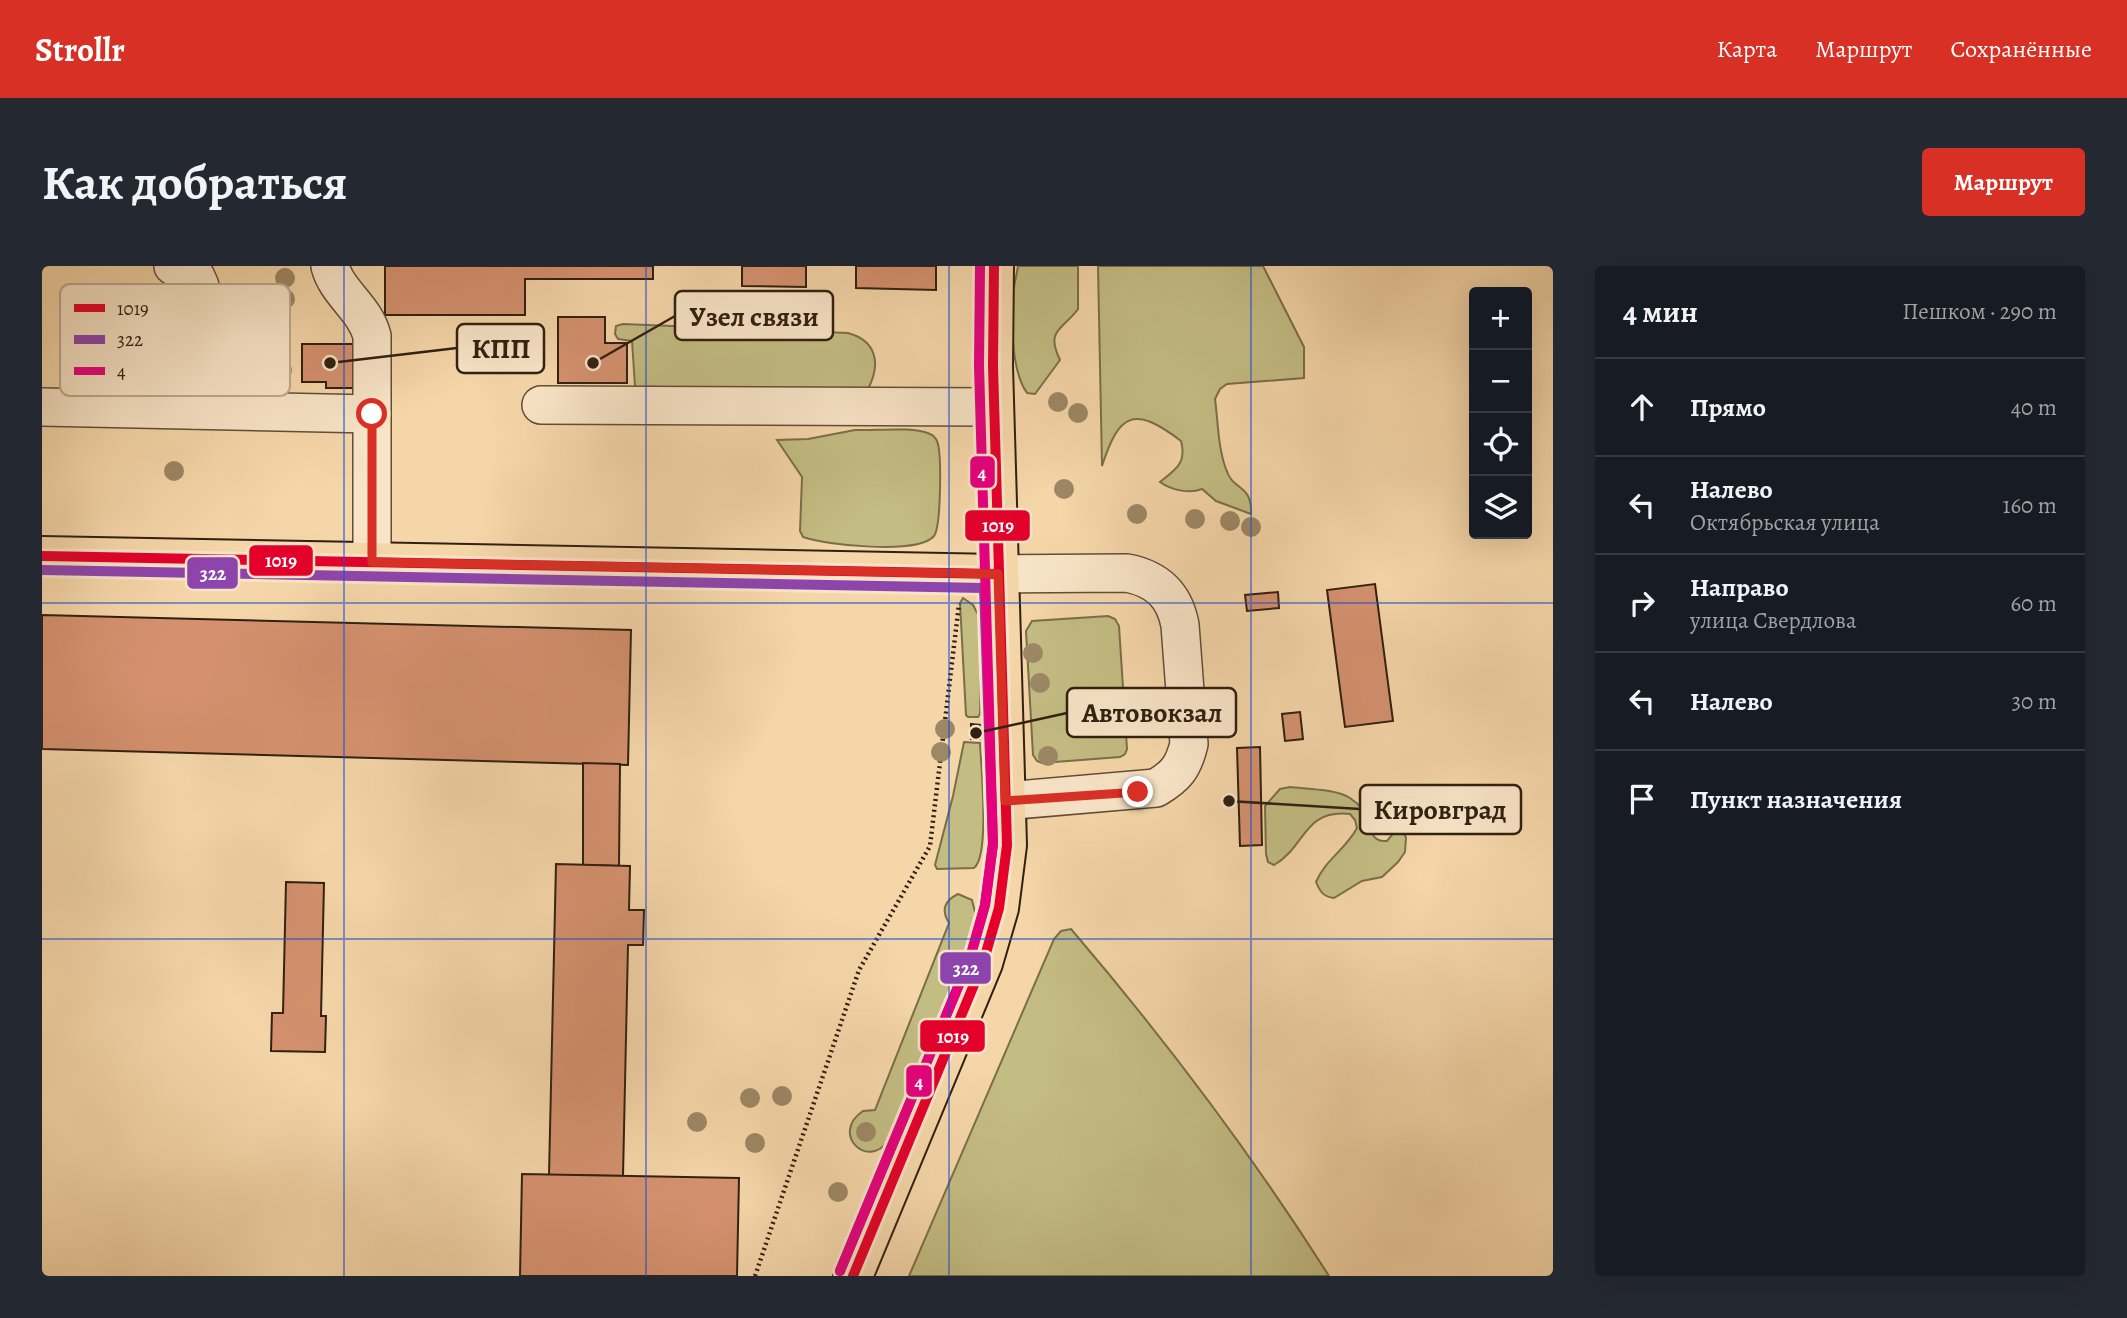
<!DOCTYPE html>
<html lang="ru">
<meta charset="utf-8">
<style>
body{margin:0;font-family:Alegreya,serif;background:#242831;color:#f1f3f6}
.controls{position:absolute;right:21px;top:21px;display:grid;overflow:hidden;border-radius:7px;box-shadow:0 7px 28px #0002}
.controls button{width:63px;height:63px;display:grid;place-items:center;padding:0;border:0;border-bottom:2px solid #363941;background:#171b24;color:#f1f3f6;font:35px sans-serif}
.stop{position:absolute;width:21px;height:21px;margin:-16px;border:5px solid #d93025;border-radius:50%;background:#fff}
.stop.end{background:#d93025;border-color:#fff;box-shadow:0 2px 7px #0008}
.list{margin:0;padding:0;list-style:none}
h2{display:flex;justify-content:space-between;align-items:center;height:91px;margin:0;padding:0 28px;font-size:30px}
h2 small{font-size:23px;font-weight:400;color:#9ea1a6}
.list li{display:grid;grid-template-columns:46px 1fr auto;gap:21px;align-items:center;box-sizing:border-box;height:98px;padding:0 28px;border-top:2px solid #363941}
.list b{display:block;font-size:26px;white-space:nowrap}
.list p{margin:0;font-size:23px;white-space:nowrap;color:#9ea1a6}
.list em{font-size:23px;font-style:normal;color:#9ea1a6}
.icon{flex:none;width:38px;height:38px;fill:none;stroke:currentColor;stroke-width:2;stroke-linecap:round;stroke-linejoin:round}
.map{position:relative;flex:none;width:1511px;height:1010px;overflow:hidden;border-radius:7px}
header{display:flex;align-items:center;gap:42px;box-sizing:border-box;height:98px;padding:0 35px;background:#d93025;color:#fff}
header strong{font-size:33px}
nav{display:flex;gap:38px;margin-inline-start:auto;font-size:24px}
.intro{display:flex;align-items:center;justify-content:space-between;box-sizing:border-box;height:168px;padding:0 42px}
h1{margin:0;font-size:49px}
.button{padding:18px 32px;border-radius:7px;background:#d93025;color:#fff;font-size:24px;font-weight:700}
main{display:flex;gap:42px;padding:0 42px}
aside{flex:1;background:#171b24;border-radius:7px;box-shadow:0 7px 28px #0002}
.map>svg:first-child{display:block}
</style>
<header>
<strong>Strollr</strong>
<nav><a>Карта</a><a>Маршрут</a><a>Сохранённые</a></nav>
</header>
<div class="intro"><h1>Как добраться</h1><a class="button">Маршрут</a></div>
<main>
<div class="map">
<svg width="1511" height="1010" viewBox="0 0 1511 1010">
<rect width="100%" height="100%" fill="#f5d6a9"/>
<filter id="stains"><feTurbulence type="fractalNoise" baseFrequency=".00286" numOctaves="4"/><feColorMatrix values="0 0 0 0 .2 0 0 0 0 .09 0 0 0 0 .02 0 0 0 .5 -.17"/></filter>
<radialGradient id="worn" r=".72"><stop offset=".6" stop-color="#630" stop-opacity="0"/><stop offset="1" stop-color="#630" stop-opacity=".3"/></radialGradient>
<!-- green -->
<g fill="#c3bc83" stroke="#7a6e4a" stroke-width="2">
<path d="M976,0H1036V43C1021,64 1003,63 1018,94L993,128L985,127C971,108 969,64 970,39C970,26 974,13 976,0Z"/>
<path d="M1056,0H1221L1262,81V112L1185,118L1178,123L1173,133C1176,155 1176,182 1184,203C1191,226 1210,217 1209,248L1174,235L1160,223C1147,228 1129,224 1118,216C1134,203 1145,197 1139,175C1092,139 1077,147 1060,200Z"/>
<path d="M581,58L806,67C835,75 839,98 826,123L598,124L593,120L590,75L576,73L573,68L574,60Z"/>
<path d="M813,164C832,165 871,160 888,168C891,169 894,173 895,175C900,187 899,261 892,270C876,289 783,279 761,271L758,265L760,211L735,174L766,173Z"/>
<polygon points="921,332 931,339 940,356 938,448 936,451 926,451 924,449 918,337"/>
<polygon points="1066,350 1073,353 1077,360 1085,483 1083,488 1078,491 1000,497 995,495 991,489 984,365 990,355"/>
<path d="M922,476L938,477C939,499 948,590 932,602L895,603L893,599L911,530Z"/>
<path d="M1248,521C1265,523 1295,523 1308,532C1317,538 1326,548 1329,558C1331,564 1329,570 1335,573C1338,576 1341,575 1345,575L1359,558L1364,572L1363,586L1356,596L1340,611L1320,615L1292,632C1282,631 1278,626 1274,616C1283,594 1304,583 1315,562L1313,554L1308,548C1261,543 1264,581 1232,599L1226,596L1224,588L1223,540L1238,523Z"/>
<path d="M916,628L930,634L934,650L931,664L847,874C825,905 788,867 821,845L833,844L907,657C899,644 902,635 916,628Z"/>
<path d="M1029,663C1123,773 1209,887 1287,1010H867L1012,673L1019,665Z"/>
</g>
<!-- building -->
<g fill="#d5916f" stroke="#302011" stroke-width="2">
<polygon points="343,0 611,0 611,13 483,13 483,49 343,49"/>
<polygon points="700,0 764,0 764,21 700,20"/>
<polygon points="814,0 894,0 894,24 814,22"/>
<polygon points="516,51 563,51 563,77 585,77 585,117 516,117"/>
<polygon points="260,78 317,78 317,122 284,122 284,116 260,116"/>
<polygon points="1333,318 1351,455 1303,461 1285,324"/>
<polygon points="1236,326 1237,342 1205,345 1203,329"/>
<polygon points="0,349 589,364 586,499 0,483"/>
<polygon points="1258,446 1261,473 1243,475 1240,448"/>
<polygon points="929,458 938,459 938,473 929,473"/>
<polygon points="1218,481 1220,579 1198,580 1195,482"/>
<polygon points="541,497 578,498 577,600 541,599"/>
<polygon points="514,598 588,600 587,644 602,644 601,679 586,679 581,910 507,909"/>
<polygon points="244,616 282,617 279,750 284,750 283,786 229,785 230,747 241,747"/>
<polygon points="480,908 697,912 695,1010 478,1010"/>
</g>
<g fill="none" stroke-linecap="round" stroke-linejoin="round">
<defs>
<g id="minor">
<polyline points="131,0 154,11 158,20 153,144"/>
<path d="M288,0C295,27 323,42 330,70V297"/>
<polyline points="499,139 952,141"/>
<polyline points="0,141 330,148"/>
<path d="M956,308L1085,307C1115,313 1132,328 1138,359L1147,478C1141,502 1134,510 1114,522L963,535"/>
</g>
<g id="major">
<polyline points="0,290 956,308"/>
<polyline points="811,1010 941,697 957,642 965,579 951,100 952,0"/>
</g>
</defs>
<!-- minor casing -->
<use href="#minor" stroke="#614e37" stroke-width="40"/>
<!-- major casing -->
<use href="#major" stroke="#302011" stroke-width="42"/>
<!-- path -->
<polyline stroke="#302011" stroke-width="4.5" stroke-dasharray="2 3.5" stroke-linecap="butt" points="713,1010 817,704 888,580 917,338"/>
<!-- minor -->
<use href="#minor" stroke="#f8e4c7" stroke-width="37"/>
<!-- major -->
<use href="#major" stroke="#f5d6a9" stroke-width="38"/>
<defs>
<g id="bus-1">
<polyline points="0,290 956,308"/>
<polyline points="811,1010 941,697 957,642 965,579 951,100 952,0"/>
</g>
<polyline id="bus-2" points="0,304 942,322 951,578 943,639 928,692 798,1005"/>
<polyline id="bus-3" points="798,1005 928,692 943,639 951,578 937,100 938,0"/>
</defs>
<!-- bus-1 casing -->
<use href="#bus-1" stroke="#f8e4c7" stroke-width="16"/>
<!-- bus-2 casing -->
<use href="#bus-2" stroke="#f8e4c7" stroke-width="16"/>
<!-- bus-3 casing -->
<use href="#bus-3" stroke="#f8e4c7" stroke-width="16"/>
<!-- bus-1 -->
<use href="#bus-1" stroke="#e4002b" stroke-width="10"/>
<!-- bus-2 -->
<use href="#bus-2" stroke="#8e44ad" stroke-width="10"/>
<!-- bus-3 -->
<use href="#bus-3" stroke="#e5007d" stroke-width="10"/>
</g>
<!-- trees -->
<g fill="#9d8765">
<circle cx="243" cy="12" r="10"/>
<circle cx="243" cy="33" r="10"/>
<circle cx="240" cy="104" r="10"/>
<circle cx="1016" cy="136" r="10"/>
<circle cx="1036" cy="147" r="10"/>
<circle cx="132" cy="205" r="10"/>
<circle cx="1022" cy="223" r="10"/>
<circle cx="1095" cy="248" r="10"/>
<circle cx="1153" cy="253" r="10"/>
<circle cx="1188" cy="255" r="10"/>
<circle cx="1209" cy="261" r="10"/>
<circle cx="991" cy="387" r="10"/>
<circle cx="998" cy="417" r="10"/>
<circle cx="903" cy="463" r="10"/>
<circle cx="899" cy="486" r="10"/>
<circle cx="1006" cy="490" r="10"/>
<circle cx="740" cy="830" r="10"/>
<circle cx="708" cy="832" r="10"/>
<circle cx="655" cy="856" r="10"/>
<circle cx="824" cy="866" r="10"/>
<circle cx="713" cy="877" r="10"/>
<circle cx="796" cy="926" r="10"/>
</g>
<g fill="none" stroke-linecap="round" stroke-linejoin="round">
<!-- route -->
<polyline stroke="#d93025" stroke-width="9" points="330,148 330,296 956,308 963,535 1096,526"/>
</g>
<!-- grid -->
<path fill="none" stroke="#1d4ed8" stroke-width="2" stroke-opacity="0.55" d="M302,0V1010M604,0V1010M907,0V1010M1209,0V1010M0,337H1511M0,673H1511"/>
<!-- legend -->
<rect x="18" y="18" width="230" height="112" rx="10" fill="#f8e4c7" stroke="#bca990" stroke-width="2"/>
<rect x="32" y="38" width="31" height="8" fill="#e4002b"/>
<rect x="32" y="69" width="31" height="9" fill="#8e44ad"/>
<rect x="32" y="101" width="31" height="8" fill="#e5007d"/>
<g font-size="19" fill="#302011">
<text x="75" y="49">1019</text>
<text x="75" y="80">322</text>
<text x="75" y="112">4</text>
</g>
<!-- callouts -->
<path fill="none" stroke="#302011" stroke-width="2.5" d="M551 97L633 50M288 97L415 82M934 467L1025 447M1187 535L1318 543"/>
<g fill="#302011" stroke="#f8e4c7" stroke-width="2.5">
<circle cx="551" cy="97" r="7"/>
<circle cx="288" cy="97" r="7"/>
<circle cx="934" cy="467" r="7"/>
<circle cx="1187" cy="535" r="7"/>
</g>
<g fill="#f8e4c7" stroke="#302011" stroke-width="2.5">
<rect x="633" y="25" width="158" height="49" rx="7"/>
<rect x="415" y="58" width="87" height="49" rx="7"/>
<rect x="1025" y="422" width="169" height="49" rx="7"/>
<rect x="1318" y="519" width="161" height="49" rx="7"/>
</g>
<g font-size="28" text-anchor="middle" font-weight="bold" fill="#302011">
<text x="712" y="60">Узел связи</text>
<text x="459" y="92">КПП</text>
<text x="1110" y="456">Автовокзал</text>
<text x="1398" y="553">Кировград</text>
</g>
<g stroke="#f8e4c7" stroke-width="2.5">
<rect x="927" y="189" width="27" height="34" rx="7" fill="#e5007d"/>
<rect x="922" y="243" width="67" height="33" rx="7" fill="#e4002b"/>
<rect x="206" y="278" width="66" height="33" rx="7" fill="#e4002b"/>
<rect x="144" y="290" width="53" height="34" rx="7" fill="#8e44ad"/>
<rect x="897" y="685" width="53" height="34" rx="7" fill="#8e44ad"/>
<rect x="877" y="753" width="67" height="34" rx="7" fill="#e4002b"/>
<rect x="863" y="798" width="28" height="34" rx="7" fill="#e5007d"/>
</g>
<g font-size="19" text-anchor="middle" font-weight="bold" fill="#fff">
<text x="940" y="213">4</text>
<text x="956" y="266">1019</text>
<text x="239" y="301">1019</text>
<text x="171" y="314">322</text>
<text x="924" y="709">322</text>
<text x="911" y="777">1019</text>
<text x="877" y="822">4</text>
</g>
<rect width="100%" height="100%" filter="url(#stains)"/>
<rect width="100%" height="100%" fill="url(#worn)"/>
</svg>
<div class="controls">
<button>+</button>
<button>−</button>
<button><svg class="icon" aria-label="locate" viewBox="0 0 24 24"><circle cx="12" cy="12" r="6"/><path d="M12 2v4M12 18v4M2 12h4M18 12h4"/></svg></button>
<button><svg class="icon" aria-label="layers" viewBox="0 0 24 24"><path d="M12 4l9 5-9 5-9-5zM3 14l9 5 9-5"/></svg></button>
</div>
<div class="stop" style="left:330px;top:148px"></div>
<div class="stop end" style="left:1096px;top:526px"></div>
</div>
<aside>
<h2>4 мин<small>Пешком · 290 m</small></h2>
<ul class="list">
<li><svg class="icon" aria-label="ahead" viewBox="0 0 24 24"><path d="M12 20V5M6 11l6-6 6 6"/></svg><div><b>Прямо</b></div><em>40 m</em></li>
<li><svg class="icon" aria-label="left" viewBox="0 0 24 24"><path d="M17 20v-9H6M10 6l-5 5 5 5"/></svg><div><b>Налево</b><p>Октябрьская улица</p></div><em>160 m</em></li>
<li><svg class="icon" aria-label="right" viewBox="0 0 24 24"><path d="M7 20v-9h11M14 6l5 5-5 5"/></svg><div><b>Направо</b><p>улица Свердлова</p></div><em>60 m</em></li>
<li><svg class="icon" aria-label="left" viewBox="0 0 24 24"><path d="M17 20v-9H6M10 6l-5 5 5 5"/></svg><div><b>Налево</b></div><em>30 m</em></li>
<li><svg class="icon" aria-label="arrive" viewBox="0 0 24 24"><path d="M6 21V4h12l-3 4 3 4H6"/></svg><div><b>Пункт назначения</b></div></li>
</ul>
</aside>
</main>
